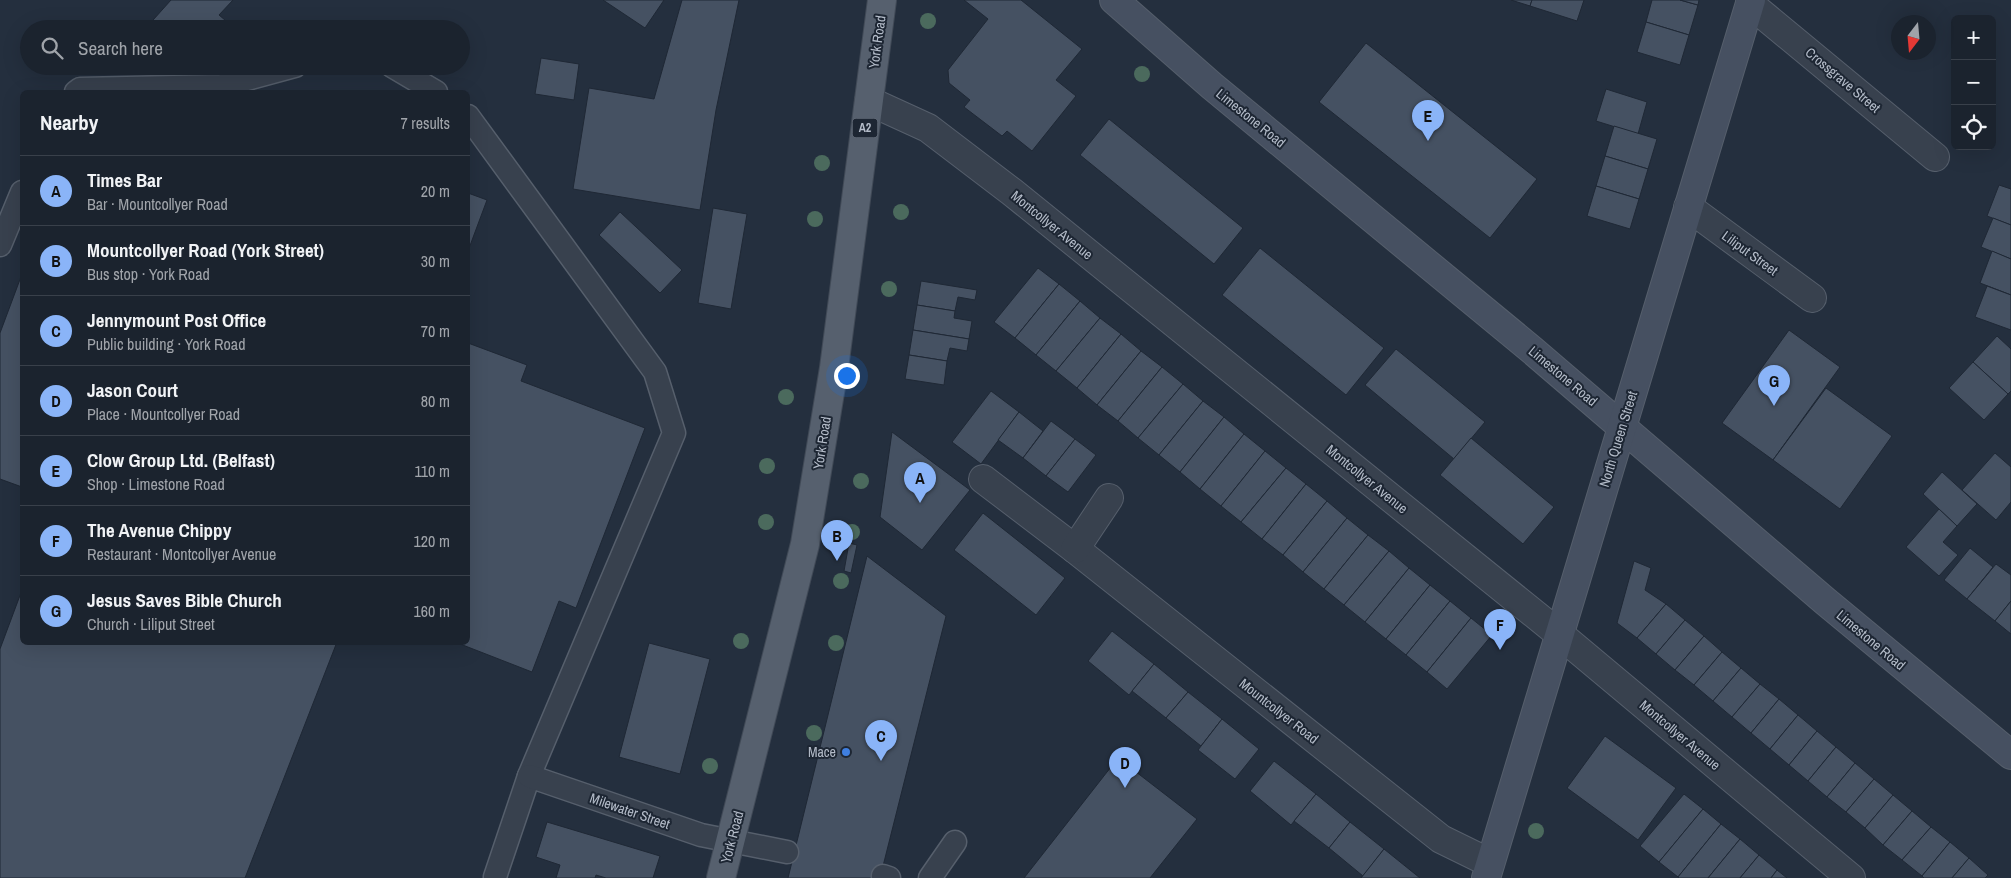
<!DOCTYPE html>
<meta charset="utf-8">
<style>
body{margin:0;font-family:"Archivo Narrow",sans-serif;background:#282f3a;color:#f1f3f6}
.controls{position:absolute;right:15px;top:15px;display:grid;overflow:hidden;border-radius:8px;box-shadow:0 5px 20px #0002}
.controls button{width:45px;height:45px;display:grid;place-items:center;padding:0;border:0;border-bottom:1px solid #39404a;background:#1b232e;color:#f1f3f6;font:25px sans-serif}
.compass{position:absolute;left:1891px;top:15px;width:45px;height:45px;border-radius:50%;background:#1b232e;box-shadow:0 5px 20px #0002;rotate:196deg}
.you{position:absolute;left:846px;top:375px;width:18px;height:18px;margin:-12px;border:4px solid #fff;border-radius:50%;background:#1a73e8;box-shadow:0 0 0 8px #1a73e833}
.badge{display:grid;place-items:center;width:32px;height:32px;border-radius:50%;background:#8ab4f8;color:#111;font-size:16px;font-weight:700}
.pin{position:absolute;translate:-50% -41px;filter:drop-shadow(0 1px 2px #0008)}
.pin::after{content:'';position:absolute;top:26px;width:18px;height:15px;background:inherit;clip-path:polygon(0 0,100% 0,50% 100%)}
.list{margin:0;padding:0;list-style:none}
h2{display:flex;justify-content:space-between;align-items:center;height:65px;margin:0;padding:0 20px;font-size:21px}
h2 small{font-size:16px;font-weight:400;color:#a0a4aa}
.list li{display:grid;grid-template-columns:32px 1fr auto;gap:15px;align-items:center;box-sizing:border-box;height:70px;padding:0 20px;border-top:1px solid #39404a}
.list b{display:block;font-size:19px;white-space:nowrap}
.list p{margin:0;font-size:16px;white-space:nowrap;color:#a0a4aa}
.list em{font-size:16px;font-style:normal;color:#a0a4aa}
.icon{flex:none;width:28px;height:28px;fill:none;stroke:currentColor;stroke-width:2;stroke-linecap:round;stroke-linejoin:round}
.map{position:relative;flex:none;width:2011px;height:878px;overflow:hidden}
.search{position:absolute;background:#1b232e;box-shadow:0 5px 20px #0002;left:20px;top:20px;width:450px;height:55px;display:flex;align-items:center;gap:12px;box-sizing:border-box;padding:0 18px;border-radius:28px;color:#a0a4aa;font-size:19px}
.panel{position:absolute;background:#1b232e;box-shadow:0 5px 20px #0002;left:20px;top:90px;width:450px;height:555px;border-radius:8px}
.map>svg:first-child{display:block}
</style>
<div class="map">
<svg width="2011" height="878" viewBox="0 0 2011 878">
<rect width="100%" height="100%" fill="#242f3e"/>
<!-- building -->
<g fill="#455162" stroke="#1f2835">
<polygon points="171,0 233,0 219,15 232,26 229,29 145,29"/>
<polygon points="603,0 664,0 645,28"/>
<polygon points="682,0 739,0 716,110 700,210 573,189 589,88 654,99"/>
<polygon points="964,0 1021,0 1082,49 1056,80 1076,96 1032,151 1007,131 1002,136 964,107 970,100 949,83 948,70 988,19"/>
<polygon points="1511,0 1532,0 1530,6"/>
<polygon points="1532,0 1584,0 1577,21 1530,6"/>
<polygon points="1652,0 1680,0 1698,5 1689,35 1646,22"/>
<polygon points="1680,0 1699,0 1698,5"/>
<polygon points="1646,22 1689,35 1680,65 1637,52"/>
<polygon points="1366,43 1537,179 1490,238 1319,102"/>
<polygon points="541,58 579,64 574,100 535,94"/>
<polygon points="156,66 172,66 165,74"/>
<polygon points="1606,89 1647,102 1638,134 1596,121"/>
<polygon points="1109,119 1243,228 1214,264 1080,155"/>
<polygon points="1614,126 1657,139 1648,169 1605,156"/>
<polygon points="1605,156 1648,169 1639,199 1596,186"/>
<polygon points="1999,185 2011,189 2011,225 1987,216"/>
<polygon points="1596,186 1639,199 1630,229 1587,216"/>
<polygon points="468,193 487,200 468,251"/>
<polygon points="713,208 747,214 731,309 698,303"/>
<polygon points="620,212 682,270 660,293 599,235"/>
<polygon points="1993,218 2011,225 2011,259 1981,247"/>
<polygon points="1260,248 1384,348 1346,395 1222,295"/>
<polygon points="1992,251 2011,259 2011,295 1980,283"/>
<polygon points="1038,268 1059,284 1015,338 994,322"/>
<polygon points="22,274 22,487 0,479 0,333"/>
<polygon points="921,281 977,290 975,300 958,297 955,311 917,305"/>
<polygon points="1059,284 1080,301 1036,355 1015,338"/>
<polygon points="1987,286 2011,295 2011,330 1975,317"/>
<polygon points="1080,301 1100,318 1056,371 1036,355"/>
<polygon points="917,305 955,311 954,318 972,321 969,339 913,330"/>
<polygon points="1100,318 1121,334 1077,388 1056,371"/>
<polygon points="913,330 969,339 967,351 950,348 947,361 909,355"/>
<polygon points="1789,330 1840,367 1773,460 1722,423"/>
<polygon points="1121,334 1141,351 1097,405 1077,388"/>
<polygon points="1997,336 2011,349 2011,391 2008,394 1973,362"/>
<polygon points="468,343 527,365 521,381 645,428 576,608 559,601 532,672 455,642 468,642"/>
<polygon points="1396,349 1485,422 1454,459 1365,385"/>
<polygon points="1141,351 1162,367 1118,421 1097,405"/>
<polygon points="909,355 947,361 944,385 905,379"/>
<polygon points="1973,362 2008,394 1984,420 1949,388"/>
<polygon points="1162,367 1183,384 1138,438 1118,421"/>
<polygon points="1183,384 1203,401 1159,455 1138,438"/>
<polygon points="1826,388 1892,436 1840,509 1773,460"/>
<polygon points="991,391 1019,412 981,464 952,442"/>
<polygon points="1203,401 1224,417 1180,472 1159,455"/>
<polygon points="1019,412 1043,431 1023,458 998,440"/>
<polygon points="1224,417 1244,434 1200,489 1180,472"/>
<polygon points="1051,421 1075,439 1046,476 1023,458"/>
<polygon points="892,432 970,490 922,550 880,517"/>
<polygon points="1244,434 1265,451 1221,506 1200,489"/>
<polygon points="1471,438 1554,507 1523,544 1440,475"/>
<polygon points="1075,439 1096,455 1068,492 1046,476"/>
<polygon points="1265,451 1286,468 1241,522 1221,506"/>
<polygon points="1995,453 2011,467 2011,502 1996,520 1962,490"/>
<polygon points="1286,468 1306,484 1262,539 1241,522"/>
<polygon points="1942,472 1977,504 1957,526 1923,494"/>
<polygon points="1306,484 1327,501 1283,555 1262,539"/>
<polygon points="1327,501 1347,518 1303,572 1283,555"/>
<polygon points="1939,509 1957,526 1943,542 1958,555 1939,576 1906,547"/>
<polygon points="983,513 1065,578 1036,615 954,550"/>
<polygon points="1347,518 1368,535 1324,589 1303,572"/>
<polygon points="1368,535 1389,551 1344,605 1324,589"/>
<polygon points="849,543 857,545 851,573 844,571"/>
<polygon points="1970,548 1993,567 1967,599 1944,580"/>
<polygon points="1389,551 1409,568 1365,622 1344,605"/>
<polygon points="867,556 946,616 880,878 788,878"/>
<polygon points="1634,561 1651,568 1645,590 1666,604 1637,638 1617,623"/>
<polygon points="1996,564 2011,575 2011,601 1995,621 1967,599"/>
<polygon points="1409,568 1430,585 1386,639 1365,622"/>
<polygon points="1430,585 1450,601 1406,655 1386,639"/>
<polygon points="22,590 22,642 337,642 245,878 0,878 0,649"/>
<polygon points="1450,601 1471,618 1427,672 1406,655"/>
<polygon points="2011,601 2011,634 1995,621"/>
<polygon points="1666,604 1685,620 1656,654 1637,638"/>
<polygon points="1471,618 1492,635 1447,689 1427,672"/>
<polygon points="1685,620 1704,636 1675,670 1656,654"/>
<polygon points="1112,631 1154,664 1129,695 1088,661"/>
<polygon points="1704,636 1722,652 1694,685 1675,670"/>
<polygon points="649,643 710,659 680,774 619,757"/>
<polygon points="1722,652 1741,668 1713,701 1694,685"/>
<polygon points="1154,664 1188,692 1166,718 1132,691"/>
<polygon points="1741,668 1760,684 1732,717 1713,701"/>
<polygon points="1760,684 1779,699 1751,733 1732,717"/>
<polygon points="1188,692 1222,719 1201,746 1166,718"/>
<polygon points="1779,699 1798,715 1770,749 1751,733"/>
<polygon points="1798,715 1817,731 1789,765 1770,749"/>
<polygon points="1222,719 1259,749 1235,779 1198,750"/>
<polygon points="1817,731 1836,747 1808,781 1789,765"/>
<polygon points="1605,736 1676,788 1638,840 1567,788"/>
<polygon points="1836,747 1855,763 1827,797 1808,781"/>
<polygon points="1118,758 1197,819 1150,878 1024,878"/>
<polygon points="1274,761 1316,794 1291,825 1250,791"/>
<polygon points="1855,763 1874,779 1846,812 1827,797"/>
<polygon points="1874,779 1893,795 1865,828 1846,812"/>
<polygon points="1316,794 1350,822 1329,848 1294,821"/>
<polygon points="1684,794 1703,809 1659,862 1640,846"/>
<polygon points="1893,795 1912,811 1883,845 1865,828"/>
<polygon points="1703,809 1721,824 1678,877 1659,862"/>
<polygon points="1912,811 1931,827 1902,860 1883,845"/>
<polygon points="547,822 660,856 653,878 606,878 596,875 595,878 556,878 560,865 536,857"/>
<polygon points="1350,822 1384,849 1363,876 1329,848"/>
<polygon points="1721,824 1740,839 1708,878 1679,878 1678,877"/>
<polygon points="1931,827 1950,842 1922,876 1902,860"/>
<polygon points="1740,839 1759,855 1740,878 1708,878"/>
<polygon points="1950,842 1969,858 1952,878 1924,878 1922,876"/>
<polygon points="1384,849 1420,878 1361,878"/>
<polygon points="1759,855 1777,870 1771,878 1740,878"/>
<polygon points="1969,858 1988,875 1985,878 1952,878"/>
<polygon points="1777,870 1787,878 1771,878"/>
</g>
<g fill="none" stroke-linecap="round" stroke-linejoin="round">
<defs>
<g id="lane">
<polyline points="392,66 436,92"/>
<polyline points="76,92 80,89 221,86 295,66"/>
<polyline points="468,116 655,372 674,433 529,776 495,877"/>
<polyline points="0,245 22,192"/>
<polyline points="529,776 701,835 787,852"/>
<polyline points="883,876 889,878"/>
<polyline points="930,878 955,842"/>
</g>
<g id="street">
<polyline points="1750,4 1935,157"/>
<polyline points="869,101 928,128 1012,192 1558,633 1851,878"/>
<polyline points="1688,207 1812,298"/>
<polyline points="983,479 1075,549 1441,839 1490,863"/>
<polyline points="1075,549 1109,498"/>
</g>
<g id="secondary">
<polyline points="1114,0 1212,86 1532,350 1825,601 2011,755"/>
<polyline points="1486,878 1751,0"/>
</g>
<polyline id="primary" points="721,878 805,544 834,368 882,0"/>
</defs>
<!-- lane casing -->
<use href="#lane" stroke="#565f6c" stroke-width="25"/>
<!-- street casing -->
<use href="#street" stroke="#565f6c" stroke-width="30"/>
<!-- secondary casing -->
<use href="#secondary" stroke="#565f6c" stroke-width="30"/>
<!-- primary casing -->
<use href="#primary" stroke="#414a57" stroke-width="30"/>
<!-- lane -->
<use href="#lane" stroke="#38414e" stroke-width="22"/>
<!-- street -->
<use href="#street" stroke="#38414e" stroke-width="28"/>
<!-- secondary -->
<use href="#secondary" stroke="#465061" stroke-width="28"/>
<!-- primary -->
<use href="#primary" stroke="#56606e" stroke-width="28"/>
</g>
<!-- trees -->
<g fill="#4b6a5d">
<circle cx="928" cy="21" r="8"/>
<circle cx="1142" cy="74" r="8"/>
<circle cx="822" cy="163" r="8"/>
<circle cx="901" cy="212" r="8"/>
<circle cx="815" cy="219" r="8"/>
<circle cx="889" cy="289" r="8"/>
<circle cx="786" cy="397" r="8"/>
<circle cx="767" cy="466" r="8"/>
<circle cx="861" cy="481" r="8"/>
<circle cx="766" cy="522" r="8"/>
<circle cx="852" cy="532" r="8"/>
<circle cx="841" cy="581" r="8"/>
<circle cx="741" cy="641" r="8"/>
<circle cx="836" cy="643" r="8"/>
<circle cx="814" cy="733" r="8"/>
<circle cx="710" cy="766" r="8"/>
<circle cx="1536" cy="831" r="8"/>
</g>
<!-- markers -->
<circle fill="#3f7fe0" stroke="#1d2633" stroke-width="2" cx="846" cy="752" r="5"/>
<g text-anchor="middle" stroke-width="4" stroke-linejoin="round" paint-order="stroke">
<!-- shield labels -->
<rect fill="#1d2633" stroke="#878f9c" stroke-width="1" x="852.5" y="118.5" width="25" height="19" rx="4"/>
<g font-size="12" font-weight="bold" fill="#b4bcc9">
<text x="865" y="132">A2</text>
</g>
<!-- street labels -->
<g font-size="14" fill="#b4bcc9" stroke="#1d2633">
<text transform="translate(877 42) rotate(-82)" y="5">York Road</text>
<text transform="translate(1843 80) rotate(40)" y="5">Crossgrave Street</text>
<text transform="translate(1251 118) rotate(39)" y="5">Limestone Road</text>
<text transform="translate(1052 225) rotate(39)" y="5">Montcollyer Avenue</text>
<text transform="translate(1750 253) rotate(36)" y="5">Liliput Street</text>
<text transform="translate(1563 376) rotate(40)" y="5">Limestone Road</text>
<text transform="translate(1618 439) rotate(-73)" y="5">North Queen Street</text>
<text transform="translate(822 443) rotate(-81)" y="5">York Road</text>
<text transform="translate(1367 479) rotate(39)" y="5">Montcollyer Avenue</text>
<text transform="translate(1871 640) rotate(40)" y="5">Limestone Road</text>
<text transform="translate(1279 711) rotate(38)" y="5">Mountcollyer Road</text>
<text transform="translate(1680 735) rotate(40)" y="5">Montcollyer Avenue</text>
<text transform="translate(630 811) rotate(19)" y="5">Milewater Street</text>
<text transform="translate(732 837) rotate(-75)" y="5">York Road</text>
</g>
<!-- poi labels -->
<g font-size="14" fill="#b4bcc9" stroke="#1d2633" text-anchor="end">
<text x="836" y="757">Mace</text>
</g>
</g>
</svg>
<div class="controls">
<button>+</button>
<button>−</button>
<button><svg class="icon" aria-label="locate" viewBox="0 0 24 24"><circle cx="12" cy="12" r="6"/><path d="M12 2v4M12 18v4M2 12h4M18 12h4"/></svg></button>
</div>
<svg class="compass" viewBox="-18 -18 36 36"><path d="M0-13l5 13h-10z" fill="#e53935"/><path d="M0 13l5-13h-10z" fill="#a0a4aa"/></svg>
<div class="you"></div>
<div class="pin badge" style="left:920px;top:503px">A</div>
<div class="pin badge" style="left:837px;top:561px">B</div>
<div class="pin badge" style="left:881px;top:761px">C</div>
<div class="pin badge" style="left:1125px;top:788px">D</div>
<div class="pin badge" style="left:1428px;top:141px">E</div>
<div class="pin badge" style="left:1500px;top:650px">F</div>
<div class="pin badge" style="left:1774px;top:406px">G</div>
<div class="search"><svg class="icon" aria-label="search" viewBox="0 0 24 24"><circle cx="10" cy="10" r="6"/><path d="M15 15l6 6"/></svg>Search here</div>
<section class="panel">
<h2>Nearby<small>7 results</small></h2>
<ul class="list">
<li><span class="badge">A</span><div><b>Times Bar</b><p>Bar · Mountcollyer Road</p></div><em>20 m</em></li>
<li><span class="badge">B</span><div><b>Mountcollyer Road (York Street)</b><p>Bus stop · York Road</p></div><em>30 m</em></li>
<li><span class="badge">C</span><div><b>Jennymount Post Office</b><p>Public building · York Road</p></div><em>70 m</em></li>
<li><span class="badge">D</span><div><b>Jason Court</b><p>Place · Mountcollyer Road</p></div><em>80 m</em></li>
<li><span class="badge">E</span><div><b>Clow Group Ltd. (Belfast)</b><p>Shop · Limestone Road</p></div><em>110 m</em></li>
<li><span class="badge">F</span><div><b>The Avenue Chippy</b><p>Restaurant · Montcollyer Avenue</p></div><em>120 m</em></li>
<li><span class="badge">G</span><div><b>Jesus Saves Bible Church</b><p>Church · Liliput Street</p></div><em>160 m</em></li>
</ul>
</section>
</div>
